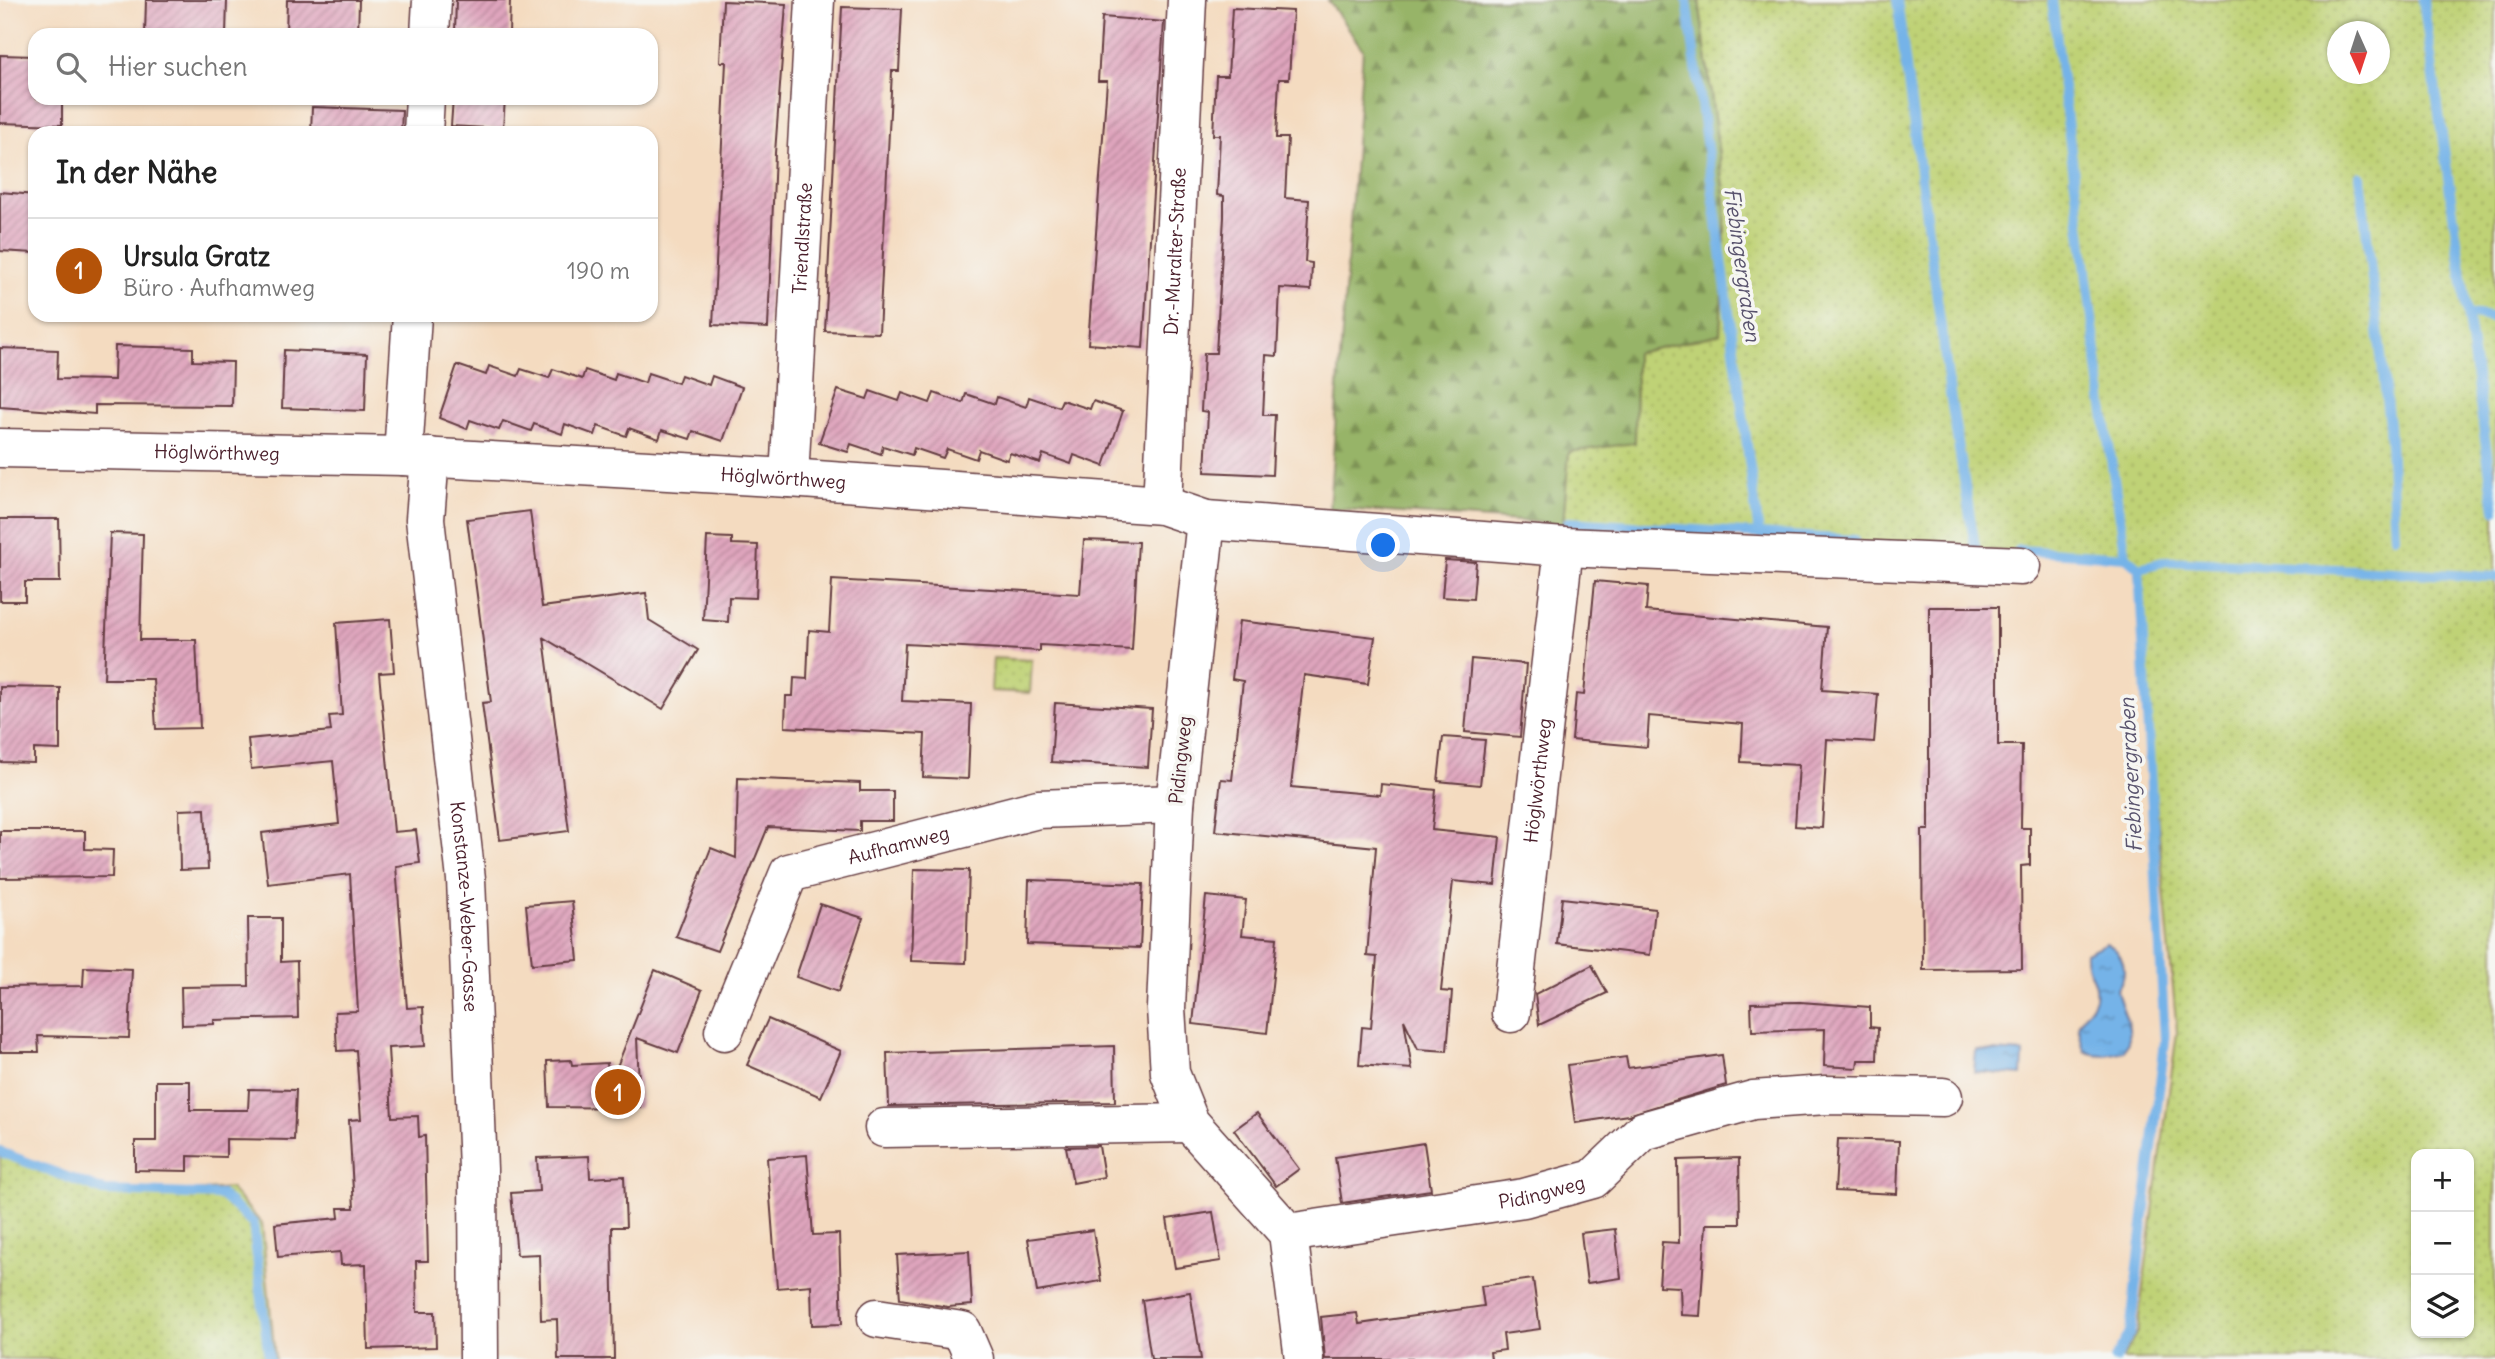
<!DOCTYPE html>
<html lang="de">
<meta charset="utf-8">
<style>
body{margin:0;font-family:Delius,sans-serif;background:#f2f2f2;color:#222}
.controls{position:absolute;right:21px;bottom:21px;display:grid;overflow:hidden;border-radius:14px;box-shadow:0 2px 5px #0004}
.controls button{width:63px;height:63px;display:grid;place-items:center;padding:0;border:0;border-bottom:2px solid #e0e0e0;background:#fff;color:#222;font:35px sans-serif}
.compass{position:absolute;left:2327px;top:21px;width:63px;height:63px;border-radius:50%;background:#fff;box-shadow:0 2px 5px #0004;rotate:177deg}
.you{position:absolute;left:1384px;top:546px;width:24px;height:24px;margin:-18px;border:5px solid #fff;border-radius:50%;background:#1a73e8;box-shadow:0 0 0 10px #1a73e833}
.badge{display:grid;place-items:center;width:46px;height:46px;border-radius:50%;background:#b45309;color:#fff;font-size:23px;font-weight:700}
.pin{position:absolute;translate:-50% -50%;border:4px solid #fff;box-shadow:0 2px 7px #0006}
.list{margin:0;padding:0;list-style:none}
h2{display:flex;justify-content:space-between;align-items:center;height:91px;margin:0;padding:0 28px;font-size:30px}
h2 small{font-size:23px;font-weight:400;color:#767676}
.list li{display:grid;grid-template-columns:46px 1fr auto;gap:21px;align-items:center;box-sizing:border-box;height:105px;padding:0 28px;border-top:2px solid #e0e0e0}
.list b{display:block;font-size:26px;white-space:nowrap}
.list p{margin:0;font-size:23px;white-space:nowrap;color:#767676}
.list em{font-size:23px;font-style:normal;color:#767676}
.icon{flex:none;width:38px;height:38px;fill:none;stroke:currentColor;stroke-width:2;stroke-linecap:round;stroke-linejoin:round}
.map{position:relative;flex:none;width:2495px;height:1359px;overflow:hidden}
.search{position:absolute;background:#fff;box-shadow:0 2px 5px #0004;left:28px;top:28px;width:630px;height:77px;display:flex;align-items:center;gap:18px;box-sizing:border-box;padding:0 24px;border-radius:21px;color:#767676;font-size:26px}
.panel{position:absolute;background:#fff;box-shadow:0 2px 5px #0004;left:28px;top:126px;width:630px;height:196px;border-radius:21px}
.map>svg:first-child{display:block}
</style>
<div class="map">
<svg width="2495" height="1359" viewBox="0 0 2495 1359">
<defs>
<pattern id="grass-dots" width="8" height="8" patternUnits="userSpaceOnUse" patternTransform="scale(1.75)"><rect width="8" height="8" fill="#bfd276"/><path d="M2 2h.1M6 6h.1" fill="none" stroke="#a6b466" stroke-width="1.8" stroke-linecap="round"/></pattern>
<pattern id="forest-firs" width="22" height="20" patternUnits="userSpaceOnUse" patternTransform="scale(1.75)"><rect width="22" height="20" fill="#97b467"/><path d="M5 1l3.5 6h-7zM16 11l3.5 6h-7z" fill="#7d9255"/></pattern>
<pattern id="water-ripples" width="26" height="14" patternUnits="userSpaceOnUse" patternTransform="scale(1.75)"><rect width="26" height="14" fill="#75b3e8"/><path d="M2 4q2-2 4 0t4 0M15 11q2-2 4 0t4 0" fill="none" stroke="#6291bc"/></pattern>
<pattern id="building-hatch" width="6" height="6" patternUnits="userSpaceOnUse" patternTransform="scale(1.75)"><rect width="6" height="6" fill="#dfa5bd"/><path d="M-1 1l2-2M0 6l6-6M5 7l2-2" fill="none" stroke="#b7869a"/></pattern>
</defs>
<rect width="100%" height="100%" fill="#f6f6f2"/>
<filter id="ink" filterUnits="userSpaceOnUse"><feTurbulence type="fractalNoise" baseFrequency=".0143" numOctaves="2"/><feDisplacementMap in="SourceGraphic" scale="14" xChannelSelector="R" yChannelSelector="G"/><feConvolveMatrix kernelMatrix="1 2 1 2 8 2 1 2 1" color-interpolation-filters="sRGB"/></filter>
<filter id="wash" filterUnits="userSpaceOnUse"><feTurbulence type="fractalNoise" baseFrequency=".00686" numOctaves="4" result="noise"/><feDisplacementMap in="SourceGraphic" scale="28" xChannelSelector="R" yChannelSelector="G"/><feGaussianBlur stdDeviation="1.57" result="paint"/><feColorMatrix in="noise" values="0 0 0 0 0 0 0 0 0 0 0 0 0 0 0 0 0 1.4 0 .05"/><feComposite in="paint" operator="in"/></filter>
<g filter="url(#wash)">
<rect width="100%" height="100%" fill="#f4dbc0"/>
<!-- grass -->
<g fill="url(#grass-dots)" stroke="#847850" stroke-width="2" fill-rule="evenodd">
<path d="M1699,0H2495V1359H2122L2137,1332L2177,1032L2134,559L1563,524L1569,451L1635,442L1636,352L1726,210ZM2338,32H2380V74H2338ZM2416,1154H2469V1333H2416Z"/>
<polygon points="993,658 1032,660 1030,693 991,691"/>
<polygon points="0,1148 127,1196 230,1188 262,1224 275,1359 0,1359"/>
</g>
<!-- forest -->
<polygon fill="url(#forest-firs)" stroke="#706a49" stroke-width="2" points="1328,0 1699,0 1726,210 1720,334 1636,353 1635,443 1569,452 1563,524 1329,508 1363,50"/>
<!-- water -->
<g fill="url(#water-ripples)" stroke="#60698a" stroke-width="2">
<path d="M2106,943C2124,952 2130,973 2117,989C2120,1011 2138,1028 2124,1051C2109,1055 2098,1057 2084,1051L2078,1026C2082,1015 2092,1009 2095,997C2098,980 2084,970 2086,953Z"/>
<polygon points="1976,1050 2023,1053 2022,1075 1974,1072"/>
</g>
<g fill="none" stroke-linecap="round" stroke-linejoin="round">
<!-- stream -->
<g stroke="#75b3e8" stroke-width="10">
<polyline points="1687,0 1759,534"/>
<polyline points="1897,0 1950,394 1975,547"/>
<polyline points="2052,0 2103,406 2126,557"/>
<polyline points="2423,0 2495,510"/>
<polyline points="2360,176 2389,424 2395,536"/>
<polyline points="2467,313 2495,318"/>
<polyline points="1568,522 1854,540"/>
<polyline points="2019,550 2126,557 2139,568 2165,1041 2130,1333 2115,1359"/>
<polyline points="2139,568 2167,561 2495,577"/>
<polyline points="0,1152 104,1191 221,1195 253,1223 269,1359"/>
</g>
</g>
<g id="blocks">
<!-- building -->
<g fill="url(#building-hatch)">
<polygon points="146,0 227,0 226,35 145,35"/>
<polygon points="287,0 359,0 358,35 286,35"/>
<polygon points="456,0 510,0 509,34 455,32"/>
<polygon points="723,1 786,4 775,153 768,328 713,325 726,62 720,62"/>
<polygon points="842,7 902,9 899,71 892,71 879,333 825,331"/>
<polygon points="1232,8 1293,11 1289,79 1279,79 1276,138 1288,138 1285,198 1309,200 1305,262 1312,263 1311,290 1280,288 1277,356 1266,355 1263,415 1275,415 1272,475 1205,472 1208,412 1201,411 1204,353 1216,353 1224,217 1224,196 1217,195 1220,135 1213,135 1216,76 1228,76"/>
<polygon points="1102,17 1164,22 1143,348 1088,344 1107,81 1098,81"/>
<polygon points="0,55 35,56 35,98 62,98 62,125 0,123"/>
<polygon points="453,98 505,98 503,129 451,126"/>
<polygon points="312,107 402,110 401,133 311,133"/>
<polygon points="0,192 35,195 35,253 0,251"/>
<polygon points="115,346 193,348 193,361 233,362 232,406 95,405 95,414 0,407 0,348 58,350 57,379 114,380"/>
<polygon points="284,350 367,354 365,411 282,408"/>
<polygon points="457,365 486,375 489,366 518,376 521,369 549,378 553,369 582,379 585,370 614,380 616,373 645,383 648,373 678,383 681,375 709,385 712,376 742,387 723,441 693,431 690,439 662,430 659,439 629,428 626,436 598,426 595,435 565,424 562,434 534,424 531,431 503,421 499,430 470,420 467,429 439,418"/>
<polygon points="838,390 867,399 870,391 899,401 902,393 930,403 934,393 963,403 966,394 995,404 997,397 1026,407 1029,397 1059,407 1062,400 1090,409 1093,401 1123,411 1104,466 1074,455 1071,464 1043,454 1040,463 1010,453 1007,460 979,450 976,459 947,449 943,458 914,448 912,455 883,446 881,454 851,444 848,452 819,443"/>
<polygon points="530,511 542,607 646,593 649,620 698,650 663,709 544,638 569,831 500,840 482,703 491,702 467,519"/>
<polygon points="0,519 59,519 60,582 25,582 25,601 0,601"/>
<polygon points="110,533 143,534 140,640 196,640 200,728 156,729 153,679 104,679"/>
<polygon points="707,537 732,538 732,544 758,545 756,598 729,597 728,622 703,620"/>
<polygon points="1084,540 1138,542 1132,650 1040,645 1040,651 905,644 902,701 971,704 968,779 923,777 925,734 785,727 786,696 793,696 794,678 807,679 809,630 829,632 832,580 1080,594"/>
<polygon points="1445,560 1476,562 1473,599 1442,597"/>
<polygon points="1595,581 1648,586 1646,611 1827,627 1822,690 1878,694 1874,742 1827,739 1822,828 1795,826 1799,765 1741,762 1743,724 1649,716 1647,747 1572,740 1576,694 1584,695"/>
<polygon points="1929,607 1998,607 1998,745 2022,745 2021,828 2030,828 2030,865 2021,866 2022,969 1923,970 1922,830 1929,830"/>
<polygon points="390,619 394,672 379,673 394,832 416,830 420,863 396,866 407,1008 423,1007 425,1046 388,1048 392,1117 418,1116 419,1137 425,1136 428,1261 416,1261 417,1312 435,1312 436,1347 368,1349 366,1264 341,1265 340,1252 278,1257 275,1224 339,1218 338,1208 354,1208 349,1120 361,1119 356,1050 337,1051 335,1012 358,1011 350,874 268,884 262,833 339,824 333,761 251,769 248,739 331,731 329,716 342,715 336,623"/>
<polygon points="1239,621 1375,637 1368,684 1304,675 1291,787 1380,795 1381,784 1436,790 1432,830 1500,837 1495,885 1453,881 1441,991 1452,992 1447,1051 1418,1049 1404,1020 1412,1069 1359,1065 1362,1027 1371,1028 1377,957 1367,956 1376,847 1215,831 1221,779 1232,780 1243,681 1232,679"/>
<polygon points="1471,659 1526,664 1520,737 1465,732"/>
<polygon points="0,687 60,688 60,750 34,749 34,763 0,762"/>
<polygon points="1055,703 1152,709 1148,767 1051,762"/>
<polygon points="1443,737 1485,740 1480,785 1438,781"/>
<polygon points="738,778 860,783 860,791 893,791 893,821 860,821 860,831 768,827 717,951 676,937 711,848 736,858"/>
<polygon points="205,809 208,869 180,870 179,810"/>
<polygon points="0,831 85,831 85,849 113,850 112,877 0,878"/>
<polygon points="914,869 969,870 966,963 911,961"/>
<polygon points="1029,880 1143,884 1140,948 1027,944"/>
<polygon points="1206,896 1246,900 1242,935 1277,938 1267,1033 1193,1024"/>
<polygon points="1562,898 1655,909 1650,955 1557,944"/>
<polygon points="572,901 578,960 532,964 526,905"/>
<polygon points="820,904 863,918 838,992 796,977"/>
<polygon points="248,918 281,918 281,962 297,961 298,1018 214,1020 214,1024 182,1025 181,987 249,986"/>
<polygon points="1592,965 1607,993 1539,1025 1535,994"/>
<polygon points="84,967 132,969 129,1038 38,1036 39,1052 0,1052 0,987 83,986"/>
<polygon points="655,970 702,990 678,1053 637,1038 640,1108 549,1107 547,1061 571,1060 572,1065 607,1063 609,1087"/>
<polygon points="1800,1002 1870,1007 1870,1027 1878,1028 1877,1060 1858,1060 1857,1068 1824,1066 1825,1029 1752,1031 1751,1003"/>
<polygon points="768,1019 841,1051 821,1097 747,1065"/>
<polygon points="1114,1046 1115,1102 889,1106 887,1053"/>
<polygon points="1722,1055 1726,1085 1628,1115 1575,1123 1567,1065 1626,1057 1628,1068"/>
<polygon points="156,1081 190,1081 190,1110 248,1110 249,1089 296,1090 294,1140 226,1139 226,1157 188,1156 188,1171 135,1170 135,1141 156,1141"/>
<polygon points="1257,1113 1299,1169 1276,1186 1234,1130"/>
<polygon points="1838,1139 1899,1141 1897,1194 1835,1191"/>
<polygon points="1424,1143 1431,1190 1342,1203 1335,1157"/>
<polygon points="1099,1146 1104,1177 1073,1183 1066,1147"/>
<polygon points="807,1155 813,1235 839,1234 842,1324 812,1325 811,1285 777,1288 767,1158"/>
<polygon points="589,1156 590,1178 624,1176 626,1227 612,1227 614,1359 558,1359 557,1319 541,1320 539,1254 517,1255 511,1193 539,1191 537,1158"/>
<polygon points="1739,1158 1740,1224 1706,1224 1700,1316 1681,1315 1680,1287 1659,1286 1662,1242 1679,1243 1678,1160"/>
<polygon points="1213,1212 1221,1261 1175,1268 1167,1219"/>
<polygon points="1615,1229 1621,1278 1587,1283 1581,1233"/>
<polygon points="1093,1230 1101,1281 1037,1292 1028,1239"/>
<polygon points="969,1251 972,1305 948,1307 900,1299 897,1255"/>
<polygon points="1533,1279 1540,1329 1503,1334 1505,1350 1490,1352 1491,1359 1325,1359 1321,1317 1357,1313 1359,1324 1484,1306 1481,1286"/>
<polygon points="1190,1292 1201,1359 1151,1359 1142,1300"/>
</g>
</g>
</g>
<g filter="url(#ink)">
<use href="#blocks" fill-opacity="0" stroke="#643b41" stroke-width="2"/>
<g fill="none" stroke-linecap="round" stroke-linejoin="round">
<defs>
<g id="minor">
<polyline points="430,35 432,0"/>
<polyline points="423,133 425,98"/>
<path id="s1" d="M0,448L403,456L789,478L1162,505L1206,520L1564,547L2021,566"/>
<polyline points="403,456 412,315"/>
<path id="s2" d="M430,457L425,519L466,879L478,1169L479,1359"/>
<path id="s3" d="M789,478L815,0"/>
<path id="s4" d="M1162,505L1187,0"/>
<polyline points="1206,520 1175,804 1166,1008 1170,1073 1190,1123 1288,1233 1304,1359"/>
<path id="s5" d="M1511,1013L1564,547"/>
<path id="s6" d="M724,1031L789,873L1038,809L1175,804"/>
<polyline points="884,1128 1190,1123"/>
<path id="s7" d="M1288,1233L1524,1198L1593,1179L1643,1131L1753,1100L1826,1095L1943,1097"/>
<polyline points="877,1318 962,1331 974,1359"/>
</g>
</defs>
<!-- minor casing -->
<use href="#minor" stroke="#643b41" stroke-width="41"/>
<!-- minor -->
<use href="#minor" stroke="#fff" stroke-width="38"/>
</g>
</g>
<g text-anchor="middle" stroke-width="7" stroke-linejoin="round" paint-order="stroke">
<!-- street labels -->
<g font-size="19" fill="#4a1f2b" stroke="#f6f6f2">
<text dy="7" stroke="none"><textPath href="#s3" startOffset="240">Triendlstraße</textPath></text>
<text dy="7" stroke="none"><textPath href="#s4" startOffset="254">Dr.-Muralter-Straße</textPath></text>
<text dy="7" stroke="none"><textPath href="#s1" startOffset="217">Höglwörthweg</textPath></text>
<text dy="7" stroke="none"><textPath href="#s1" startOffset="784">Höglwörthweg</textPath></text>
<text transform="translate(1180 760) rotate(-84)" y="7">Pidingweg</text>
<text dy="7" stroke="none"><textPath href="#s5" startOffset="234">Höglwörthweg</textPath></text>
<text dy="7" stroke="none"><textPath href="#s6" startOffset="284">Aufhamweg</textPath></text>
<text dy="7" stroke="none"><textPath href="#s2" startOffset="452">Konstanze-Weber-Gasse</textPath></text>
<text dy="7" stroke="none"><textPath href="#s7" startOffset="257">Pidingweg</textPath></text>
</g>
<!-- water labels -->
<g font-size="21" font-style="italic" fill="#59536d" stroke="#f6f6f2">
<text transform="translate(1742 265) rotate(82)" y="7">Fiebingergraben</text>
<text transform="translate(2131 775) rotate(-93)" y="7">Fiebingergraben</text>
</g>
</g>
</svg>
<div class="controls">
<button>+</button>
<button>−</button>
<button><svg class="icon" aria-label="layers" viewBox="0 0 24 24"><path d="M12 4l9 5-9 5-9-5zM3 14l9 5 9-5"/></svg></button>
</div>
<svg class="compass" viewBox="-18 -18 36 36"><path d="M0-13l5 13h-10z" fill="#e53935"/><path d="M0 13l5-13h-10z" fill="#767676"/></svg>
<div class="you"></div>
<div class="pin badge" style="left:618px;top:1092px">1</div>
<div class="search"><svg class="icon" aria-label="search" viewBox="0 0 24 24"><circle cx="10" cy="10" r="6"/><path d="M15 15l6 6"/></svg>Hier suchen</div>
<section class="panel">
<h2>In der Nähe<small></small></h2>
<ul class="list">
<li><span class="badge">1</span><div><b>Ursula Gratz</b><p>Büro · Aufhamweg</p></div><em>190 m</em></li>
</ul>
</section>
</div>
